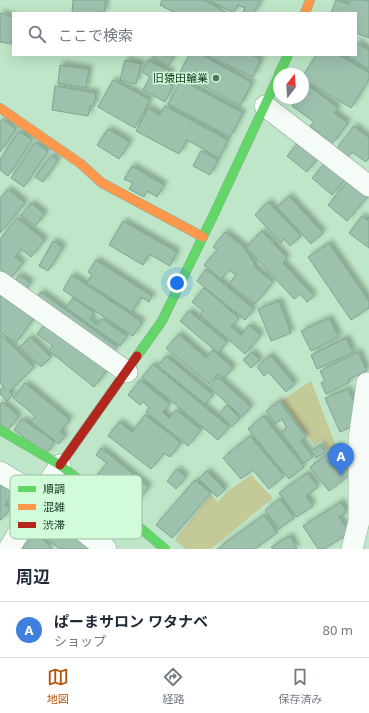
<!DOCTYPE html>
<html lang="ja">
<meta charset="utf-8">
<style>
body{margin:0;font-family:"Noto Sans","Noto Sans JP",sans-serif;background:#f6f6f7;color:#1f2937}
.compass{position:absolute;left:273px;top:68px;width:36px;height:36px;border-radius:50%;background:#fff;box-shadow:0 4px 16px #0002;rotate:17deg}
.you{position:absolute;left:177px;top:283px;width:14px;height:14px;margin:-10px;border:3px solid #fff;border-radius:50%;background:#1a73e8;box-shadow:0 0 0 6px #1a73e833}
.badge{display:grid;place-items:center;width:26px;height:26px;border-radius:50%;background:#b45309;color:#fff;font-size:13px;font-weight:700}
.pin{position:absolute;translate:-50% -33px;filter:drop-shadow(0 1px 2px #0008)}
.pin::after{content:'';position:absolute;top:21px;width:14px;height:12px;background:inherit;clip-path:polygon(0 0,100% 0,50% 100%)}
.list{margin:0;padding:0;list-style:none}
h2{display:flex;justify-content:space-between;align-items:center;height:52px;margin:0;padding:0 16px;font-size:17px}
h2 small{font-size:13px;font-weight:400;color:#747a83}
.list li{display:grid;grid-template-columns:26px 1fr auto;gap:12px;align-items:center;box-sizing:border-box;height:56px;padding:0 16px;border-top:1px solid #e0e1e3}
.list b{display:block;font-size:15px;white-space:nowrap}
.list p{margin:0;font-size:13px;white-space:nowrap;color:#747a83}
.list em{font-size:13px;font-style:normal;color:#747a83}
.icon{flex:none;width:22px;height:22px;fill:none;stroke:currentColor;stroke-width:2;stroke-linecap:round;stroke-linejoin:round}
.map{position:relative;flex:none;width:369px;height:549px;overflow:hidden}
.search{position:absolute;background:#fff;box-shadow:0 4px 16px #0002;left:12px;right:12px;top:12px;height:44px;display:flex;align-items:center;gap:10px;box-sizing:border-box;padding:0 14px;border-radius:0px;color:#747a83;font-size:15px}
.sheet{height:108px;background:#fff}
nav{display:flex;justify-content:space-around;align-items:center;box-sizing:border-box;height:56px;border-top:1px solid #e0e1e3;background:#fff;font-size:11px;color:#747a83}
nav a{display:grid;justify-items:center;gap:2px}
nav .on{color:#b45309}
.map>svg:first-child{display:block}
</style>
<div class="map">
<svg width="369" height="549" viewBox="0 0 369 549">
<defs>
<filter id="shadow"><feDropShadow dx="3.5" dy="-3.5" stdDeviation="2" flood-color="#0004"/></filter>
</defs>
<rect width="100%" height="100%" fill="#bfe6c8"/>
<!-- green -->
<g fill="#c4c998">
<polygon points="311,381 335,444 328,450 322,440 314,445 282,400"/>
<polygon points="251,475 273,498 211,549 185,549 175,540 211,495 218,502 228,491"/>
</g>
<!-- building -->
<g fill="#9ec1ae" stroke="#7fa491" filter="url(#shadow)">
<polygon points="73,0 106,0 104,13 72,13"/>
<polygon points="162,0 203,0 228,13 175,13 160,5"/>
<polygon points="209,0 261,0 254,13 242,13 245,8 238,5 234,13"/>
<polygon points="336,0 349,4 350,0 365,0 369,1 369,38 356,33 356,13 331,13"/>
<polygon points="0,13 13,17 13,35 11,44 0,42"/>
<polygon points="356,42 369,50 369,69 345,55 356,55"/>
<polygon points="154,55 174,55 168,66 153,57"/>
<polygon points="189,55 202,55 252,83 240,106 180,72"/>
<polygon points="206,55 252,55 261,59 253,77"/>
<polygon points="316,55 339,55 369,73 369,79 351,108 303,79 303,76"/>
<polygon points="125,60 141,64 136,84 120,80"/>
<polygon points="148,60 171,72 166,82 173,86 165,102 143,90 150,77 142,72"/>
<polygon points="60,65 89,69 86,88 58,83"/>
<polygon points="113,80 150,100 135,128 98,107"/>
<polygon points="181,80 243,113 230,137 168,104"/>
<polygon points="303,82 338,108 334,113 348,123 333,143 310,126 314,122 292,106 296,101 292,98 303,98"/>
<polygon points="55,86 96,93 94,106 90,106 88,116 52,110"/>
<polygon points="165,106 228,140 219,158 187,140 179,154 136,131 148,108 160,115"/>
<polygon points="2,119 16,129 0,152 0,122"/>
<polygon points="354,126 369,138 369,158 366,162 352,152 348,157 337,148"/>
<polygon points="108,129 130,142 119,159 97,145"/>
<polygon points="19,131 32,140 8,176 0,170 0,159"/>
<polygon points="302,138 321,154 307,172 287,156"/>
<polygon points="35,142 48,151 24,187 11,178"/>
<polygon points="201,151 218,160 210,175 193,166"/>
<polygon points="51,155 58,160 43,182 35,177"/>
<polygon points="327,161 347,177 332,195 312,178"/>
<polygon points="132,166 164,185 157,197 147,191 144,197 129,189 133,183 124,179"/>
<polygon points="351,177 369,195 347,221 328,205"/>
<polygon points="8,189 25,203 0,233 0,198"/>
<polygon points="289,196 323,233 311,244 277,207"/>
<polygon points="268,202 301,236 290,246 284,239 281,243 255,215"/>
<polygon points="31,203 45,214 35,226 21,215"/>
<polygon points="362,216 367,220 369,217 369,248 349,233"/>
<polygon points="17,218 45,240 31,257 21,249 15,257 23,263 11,278 0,269 0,239"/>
<polygon points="123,221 177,252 170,266 149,254 143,265 109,245"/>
<polygon points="262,231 287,258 283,263 314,296 307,302 300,294 294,299 246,247"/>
<polygon points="225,232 243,246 255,265 254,267 273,282 255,304 229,284 236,275 229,270 221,279 204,265 217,250 213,247"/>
<polygon points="53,241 63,247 48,271 39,266"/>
<polygon points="329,243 369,301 369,308 351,320 308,257"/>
<polygon points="96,260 152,296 149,302 141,297 132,312 87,283 92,274 88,272"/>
<polygon points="206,269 254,309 245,320 197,281"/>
<polygon points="19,275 31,283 23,293 12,285"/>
<polygon points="72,275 142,322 133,336 63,290"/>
<polygon points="204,288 239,318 231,327 241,335 249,325 261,335 245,354 200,315 203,311 192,302"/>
<polygon points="41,292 117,347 110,356 35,301"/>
<polygon points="0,294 34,318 16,343 0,332"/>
<polygon points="73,298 94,313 90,319 97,325 102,319 127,336 120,346 66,308"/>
<polygon points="279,301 291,333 271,341 258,309"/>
<polygon points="189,311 227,342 218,353 180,321"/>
<polygon points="329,318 339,337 311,351 301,331"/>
<polygon points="48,321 109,368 94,387 49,351 53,346 37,334"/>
<polygon points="0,334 34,367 9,392 13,395 7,401 0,394 0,390 4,387 0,383"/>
<polygon points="179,334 206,358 213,350 233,368 224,378 218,374 209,384 166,348"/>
<polygon points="30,337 51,357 41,367 20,347"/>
<polygon points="346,338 353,352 317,369 311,355"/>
<polygon points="252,352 260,360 251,368 243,360"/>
<polygon points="358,352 367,371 349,379 350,382 326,394 321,383 325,381 320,371"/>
<polygon points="270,355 295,384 286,392 268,372 264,376 257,367"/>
<polygon points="166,356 213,395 205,404 158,366"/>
<polygon points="153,364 229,427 218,440 142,377"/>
<polygon points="218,377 251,407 242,417 209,387"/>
<polygon points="140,380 170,404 163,412 169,418 176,410 201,430 188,446 146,412 149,407 143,402 140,405 128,395"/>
<polygon points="25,383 70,420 60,432 65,436 59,444 31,422 35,416 13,398"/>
<polygon points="348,389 361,417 355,425 340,432 325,398"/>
<polygon points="279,401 306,437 301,441 313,457 304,463 281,432 287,428 282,419 275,424 266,411"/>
<polygon points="2,402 19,416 8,430 0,424 0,404"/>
<polygon points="227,405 240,418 232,427 219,414"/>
<polygon points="145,415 181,443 170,457 164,453 151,469 108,436 119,422 132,432"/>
<polygon points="263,416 304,467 289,479 248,429"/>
<polygon points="22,419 55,442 46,454 14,430"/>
<polygon points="250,436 284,476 269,489 253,470 241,479 223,458"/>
<polygon points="320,445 325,452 316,458 311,451"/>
<polygon points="338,446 356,470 329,491 310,467"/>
<polygon points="101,448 149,487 131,509 94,479 107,463 96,455"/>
<polygon points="177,469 186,477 176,489 167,481"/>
<polygon points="207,471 225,489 217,497 199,479"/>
<polygon points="307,473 318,487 306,496 313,506 297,517 279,493"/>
<polygon points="195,480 211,493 172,538 156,525"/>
<polygon points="0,484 13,494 5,505 10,509 1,520 0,520"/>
<polygon points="280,499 294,518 279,529 265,510"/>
<polygon points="341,502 347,512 339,517 350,533 324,549 318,549 303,526"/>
<polygon points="56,512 95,549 59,549 39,530"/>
<polygon points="264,515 277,533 255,549 217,549"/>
<polygon points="36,533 53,549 24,549 22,548"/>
<polygon points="290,536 297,549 273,549 271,547"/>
</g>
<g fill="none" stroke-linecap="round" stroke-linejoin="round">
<defs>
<g id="street">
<polyline points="265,106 369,186"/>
<polyline points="0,282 127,372"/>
<polyline points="0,472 40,496 106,549"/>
<polyline points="9,549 40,496 60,465"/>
<polyline points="352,549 359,521 359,439 367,383"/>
</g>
<g id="fast">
<polyline points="279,74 288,55"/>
<polyline points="137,356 162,321 214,214 279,75"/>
<polyline points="0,430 60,465 138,526 165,549"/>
</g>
<g id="slow">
<polyline points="305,13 310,0"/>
<polyline points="0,108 81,164 102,183 203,237"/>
</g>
<polyline id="jam" points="60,465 137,356"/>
</defs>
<!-- street casing -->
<use href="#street" stroke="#8dac94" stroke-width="22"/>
<!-- fast casing -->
<use href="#fast" stroke="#8dac94" stroke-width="10"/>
<!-- slow casing -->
<use href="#slow" stroke="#8dac94" stroke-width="10"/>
<!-- jam casing -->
<use href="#jam" stroke="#8dac94" stroke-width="10"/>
<!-- street -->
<use href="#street" stroke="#f5fbf7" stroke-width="21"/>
<!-- fast -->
<use href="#fast" stroke="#63d668" stroke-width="9"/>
<!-- slow -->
<use href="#slow" stroke="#ff974d" stroke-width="9"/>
<!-- jam -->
<use href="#jam" stroke="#b3261e" stroke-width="9"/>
</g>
<!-- markers -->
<circle fill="#53735b" stroke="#d2fbda" stroke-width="1.5" cx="216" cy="78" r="4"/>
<g text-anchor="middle" stroke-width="3" stroke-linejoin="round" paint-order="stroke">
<!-- poi labels -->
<g font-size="11" fill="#193520" stroke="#d2fbda" text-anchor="end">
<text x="208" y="82">旧猿田輪業</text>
</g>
</g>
<!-- legend -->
<rect x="10" y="475" width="132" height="64" rx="6" fill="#d2fbda" stroke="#9ac0a2" stroke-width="1"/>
<rect x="18" y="486" width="18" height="6" fill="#63d668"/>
<rect x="18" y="504" width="18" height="6" fill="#ff974d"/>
<rect x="18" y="522" width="18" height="6" fill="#b3261e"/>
<g font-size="11" fill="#193520">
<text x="43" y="493">順調</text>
<text x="43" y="511">混雑</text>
<text x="43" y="529">渋滞</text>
</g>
</svg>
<svg class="compass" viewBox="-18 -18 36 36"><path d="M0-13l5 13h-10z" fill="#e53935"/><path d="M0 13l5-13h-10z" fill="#747a83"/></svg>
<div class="you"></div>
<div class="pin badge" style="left:341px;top:476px;background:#3f7fe0">A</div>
<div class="search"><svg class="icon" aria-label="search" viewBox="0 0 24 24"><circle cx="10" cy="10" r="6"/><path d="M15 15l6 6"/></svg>ここで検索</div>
</div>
<section class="sheet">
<h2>周辺<small></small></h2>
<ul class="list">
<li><span class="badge" style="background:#3f7fe0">A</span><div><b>ぱーまサロン ワタナベ</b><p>ショップ</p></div><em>80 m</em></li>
</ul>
</section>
<nav>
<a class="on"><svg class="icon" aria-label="map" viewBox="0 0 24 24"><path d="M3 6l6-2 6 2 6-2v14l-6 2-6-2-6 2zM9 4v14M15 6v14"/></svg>地図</a>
<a><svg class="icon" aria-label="directions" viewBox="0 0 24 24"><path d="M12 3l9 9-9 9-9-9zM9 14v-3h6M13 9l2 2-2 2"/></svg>経路</a>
<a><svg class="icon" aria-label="saved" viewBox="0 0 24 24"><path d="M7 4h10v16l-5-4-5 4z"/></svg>保存済み</a>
</nav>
